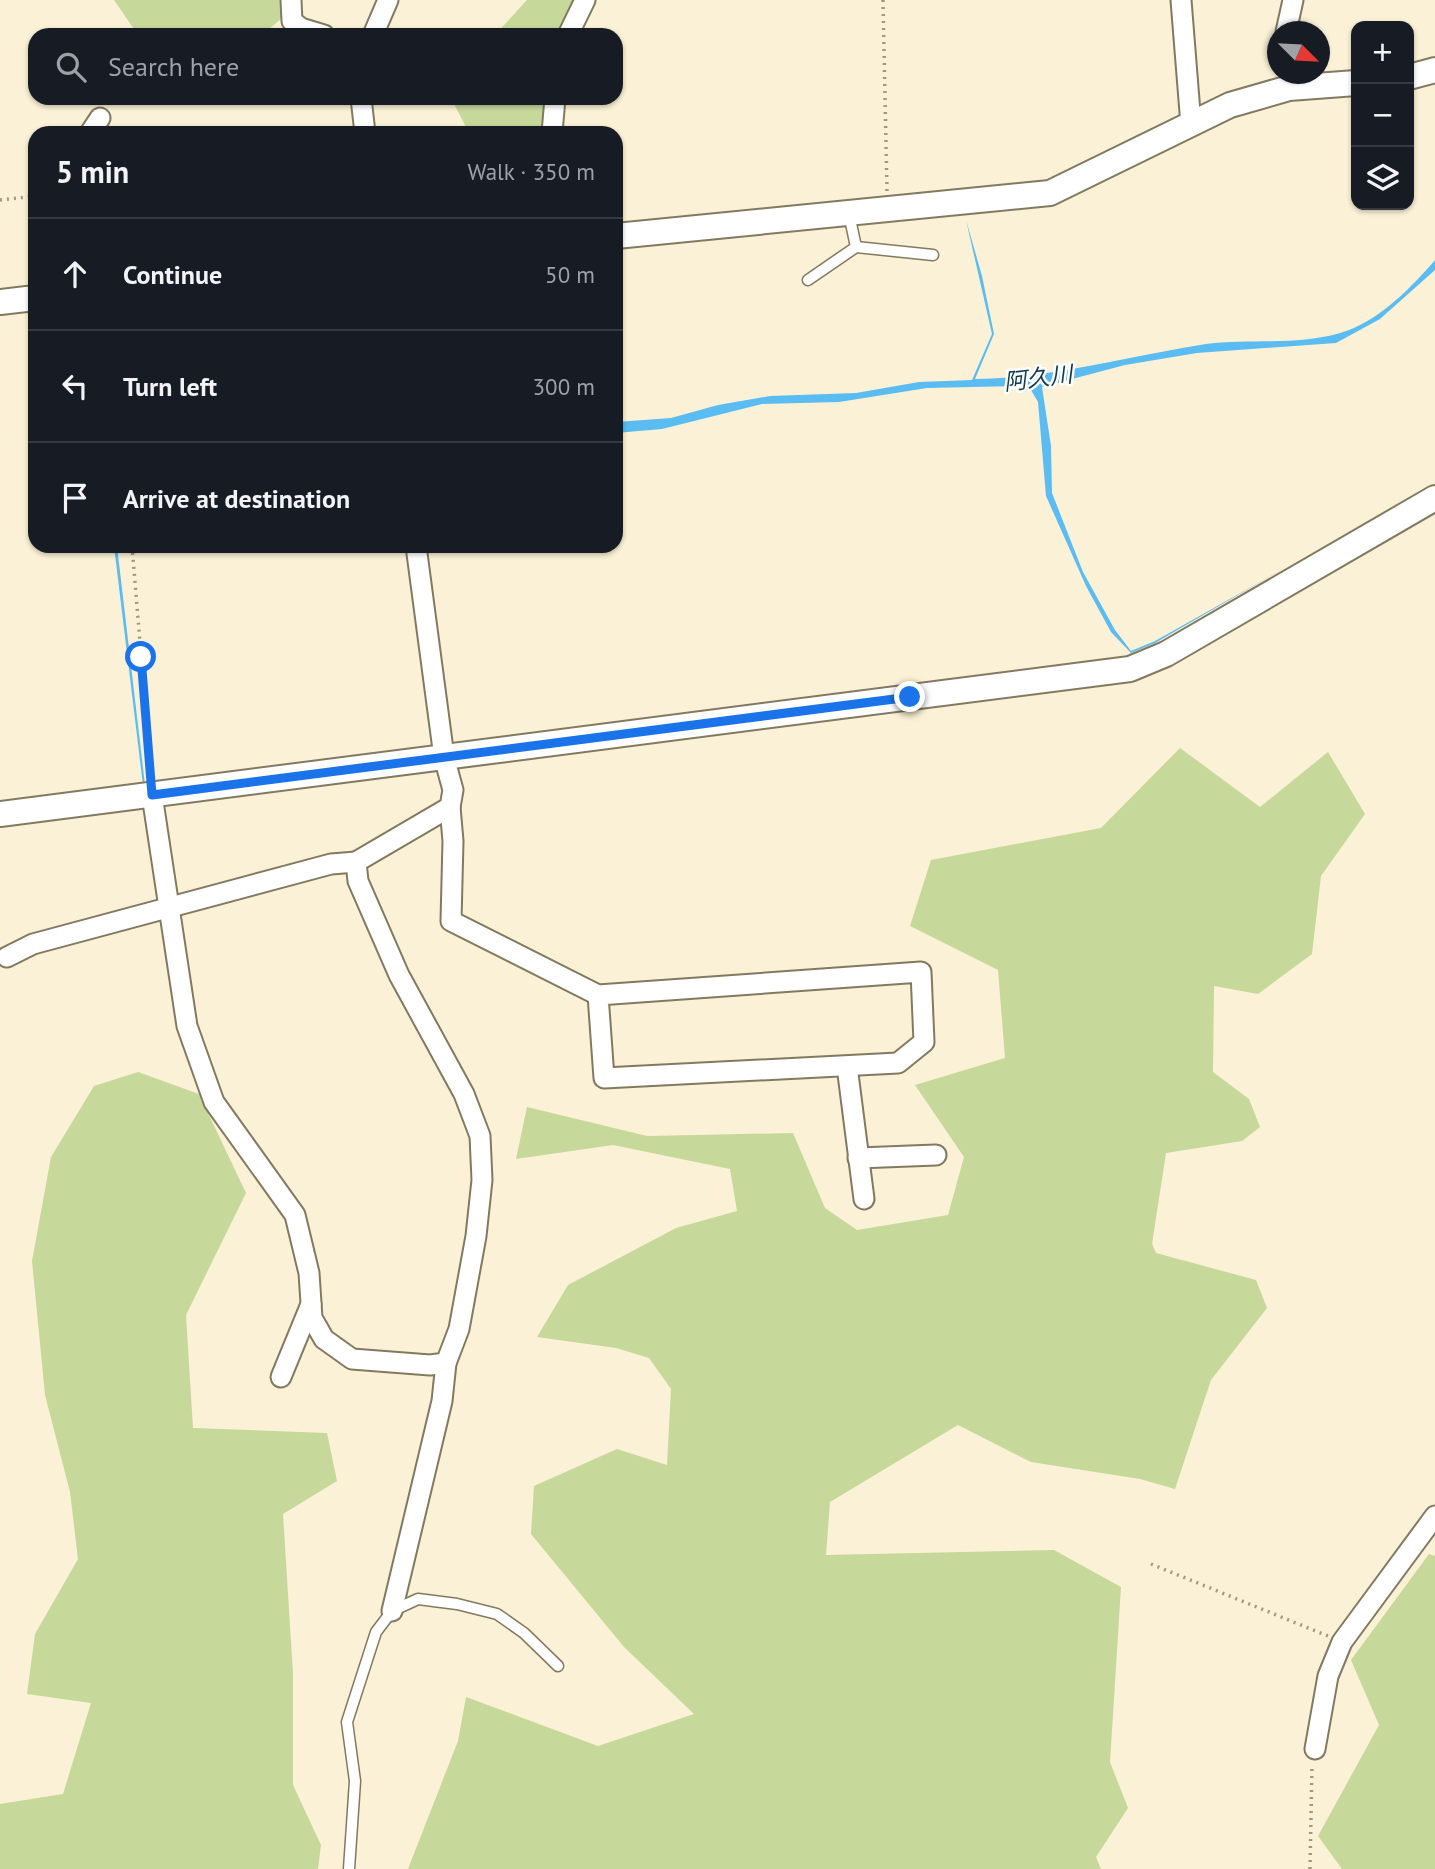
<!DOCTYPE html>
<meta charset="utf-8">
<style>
body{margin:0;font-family:"PT Sans","Noto Sans JP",sans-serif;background:#242831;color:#f1f3f6}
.controls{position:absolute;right:21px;top:21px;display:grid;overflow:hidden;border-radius:14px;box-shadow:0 2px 5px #0004}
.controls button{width:63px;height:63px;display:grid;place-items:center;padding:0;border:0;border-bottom:2px solid #363941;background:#171b24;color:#f1f3f6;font:35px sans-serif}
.compass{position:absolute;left:1267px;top:21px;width:63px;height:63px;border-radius:50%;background:#171b24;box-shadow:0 2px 5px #0004;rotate:114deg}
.stop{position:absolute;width:21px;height:21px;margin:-16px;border:5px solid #1a73e8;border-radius:50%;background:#fff}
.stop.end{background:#1a73e8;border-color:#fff;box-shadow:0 2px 7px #0008}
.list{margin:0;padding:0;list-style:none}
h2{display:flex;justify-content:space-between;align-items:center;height:91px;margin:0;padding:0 28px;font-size:30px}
h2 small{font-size:23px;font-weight:400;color:#9ea1a6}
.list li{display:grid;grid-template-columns:46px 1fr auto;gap:21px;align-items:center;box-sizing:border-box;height:112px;padding:0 28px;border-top:2px solid #363941}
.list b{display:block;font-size:26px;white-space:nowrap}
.list em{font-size:23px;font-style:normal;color:#9ea1a6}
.icon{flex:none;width:38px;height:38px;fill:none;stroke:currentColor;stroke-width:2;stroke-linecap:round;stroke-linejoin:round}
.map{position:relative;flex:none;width:1435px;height:1869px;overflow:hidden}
.search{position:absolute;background:#171b24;box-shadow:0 2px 5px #0004;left:28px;top:28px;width:595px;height:77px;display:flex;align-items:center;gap:18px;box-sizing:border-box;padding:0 24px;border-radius:21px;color:#9ea1a6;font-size:26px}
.panel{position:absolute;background:#171b24;box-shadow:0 2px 5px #0004;left:28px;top:126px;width:595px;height:427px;border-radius:21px}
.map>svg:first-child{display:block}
</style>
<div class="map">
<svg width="1435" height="1869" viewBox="0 0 1435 1869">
<rect width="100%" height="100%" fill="#fbf1d6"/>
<!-- green -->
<g fill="#c7d89b">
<polygon points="114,0 301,0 302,1 262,35 138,35"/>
<polygon points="527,0 576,0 559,35 495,35"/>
<polygon points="451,98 548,98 545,133 469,133"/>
<polygon points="1180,748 1260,807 1328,752 1365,814 1321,876 1312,954 1258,994 1214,986 1213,1072 1249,1099 1260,1127 1242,1141 1166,1153 1152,1244 1156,1253 1256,1280 1267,1308 1211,1380 1175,1489 1140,1479 1031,1462 958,1425 830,1502 826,1555 1054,1550 1121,1587 1110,1762 1128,1808 1096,1857 1101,1869 408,1869 458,1741 466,1697 598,1746 694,1714 624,1647 531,1534 534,1486 617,1449 667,1465 671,1389 649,1358 616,1348 537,1337 568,1285 676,1228 737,1211 730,1169 613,1145 516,1159 527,1107 647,1136 793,1133 825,1208 857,1230 948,1215 964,1157 915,1085 1005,1058 998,970 910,926 931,860 1101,828"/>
<polygon points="138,1072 199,1094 246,1193 186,1315 193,1428 327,1433 337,1481 283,1514 293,1674 293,1785 321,1845 318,1869 0,1869 0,1804 63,1794 91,1703 27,1694 35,1634 78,1559 70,1492 45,1395 32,1261 51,1157 94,1086"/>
<polygon points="1429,1554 1435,1556 1435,1869 1342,1869 1318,1836 1379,1725 1351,1660"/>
</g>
<!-- water -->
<g fill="#5abcf1">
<path d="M966,220L982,276L994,334L975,379C1053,378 1129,356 1206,344C1253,338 1303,347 1349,330C1381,318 1413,286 1435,260V270L1380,319L1336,343L1197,353L1125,365L1042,387L1051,446L1052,493L1083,572L1115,630L1131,651L1155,641L1283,569L1155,643L1131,653L1111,632L1086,586L1046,496L1038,402L1031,390L1020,386L927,388L839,402L762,404L662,429L616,433V422L671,418L718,405L770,396L856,393L919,382L972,380L992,334Z"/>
<polygon points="114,546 117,546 145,785 143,785"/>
</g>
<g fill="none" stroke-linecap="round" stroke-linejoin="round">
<defs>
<g id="service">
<polyline points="849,214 856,247"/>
<polyline points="808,280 856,247 933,255"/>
<polyline points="349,1869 355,1781 347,1722 376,1632 392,1611 418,1599 457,1604 497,1614 524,1633 558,1666"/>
</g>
<g id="minor">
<polyline points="291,0 292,21 301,28 324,35"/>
<polyline points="1181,0 1191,125"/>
<polyline points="1286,32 1293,0"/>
<polyline points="373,35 388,0"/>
<polyline points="568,35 585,0"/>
<polyline points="361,98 365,133"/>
<polyline points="90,133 100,118"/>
<polyline points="552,133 555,98"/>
<polyline points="152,795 187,1026 214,1102 295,1215 309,1273 312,1318 324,1339 352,1359 430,1365 446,1363 459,1329 476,1236 482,1180 480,1136 464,1094 399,975 358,881 356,862 450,807 453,790 444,757 416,546"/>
<polyline points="450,807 453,841 451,921 598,995 604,1078 898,1063 924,1042 921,972 598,995"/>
<polyline points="7,957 33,944 331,864 356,862"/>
<polyline points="847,1066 864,1199"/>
<polyline points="858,1158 936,1155"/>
<polyline points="281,1377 311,1304"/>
<polyline points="392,1611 442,1401 446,1363"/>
<polyline points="1315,1749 1328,1676 1342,1642 1435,1516"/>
</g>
<g id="tertiary">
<polyline points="1409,77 1435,70"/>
<polyline points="616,236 1050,193 1230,105 1289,88 1356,83"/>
<polyline points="0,302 35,298"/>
<polyline points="0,814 1130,669 1166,654 1435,498"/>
</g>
</defs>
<!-- service casing -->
<use href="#service" stroke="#837961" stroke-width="13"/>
<!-- minor casing -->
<use href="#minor" stroke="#837961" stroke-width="23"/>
<!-- tertiary casing -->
<use href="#tertiary" stroke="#837961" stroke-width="28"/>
<!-- path -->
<g stroke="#9f9885" stroke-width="3.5" stroke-dasharray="2 5" stroke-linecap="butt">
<polyline points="883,0 887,191"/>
<polyline points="0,200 35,196"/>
<polyline points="132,546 151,775"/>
<polyline points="1151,1564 1328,1636"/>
<polyline points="1310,1869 1312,1766"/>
</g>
<!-- service -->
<use href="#service" stroke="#fff" stroke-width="10"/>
<!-- minor -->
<use href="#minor" stroke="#fff" stroke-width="19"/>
<!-- tertiary -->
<use href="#tertiary" stroke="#fff" stroke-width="24"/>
</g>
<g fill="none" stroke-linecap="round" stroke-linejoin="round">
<!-- route -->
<polyline stroke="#1a73e8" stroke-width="9" points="141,657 152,795 910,697"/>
</g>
<g text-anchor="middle" stroke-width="5" stroke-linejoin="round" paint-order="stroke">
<!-- water labels -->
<g font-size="23" font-style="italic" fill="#0e394f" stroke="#fff">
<text transform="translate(1038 378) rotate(-7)" y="8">阿久川</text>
</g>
</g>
</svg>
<div class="controls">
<button>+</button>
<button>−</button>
<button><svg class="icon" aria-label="layers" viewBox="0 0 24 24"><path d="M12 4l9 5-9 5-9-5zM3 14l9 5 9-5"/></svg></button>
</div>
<svg class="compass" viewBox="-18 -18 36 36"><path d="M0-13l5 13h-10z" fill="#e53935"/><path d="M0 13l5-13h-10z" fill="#9ea1a6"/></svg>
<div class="stop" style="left:141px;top:657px"></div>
<div class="stop end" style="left:910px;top:697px"></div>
<div class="search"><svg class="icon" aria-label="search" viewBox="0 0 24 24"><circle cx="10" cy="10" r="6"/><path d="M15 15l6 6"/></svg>Search here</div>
<section class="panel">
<h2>5 min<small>Walk · 350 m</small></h2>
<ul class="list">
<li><svg class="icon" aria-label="ahead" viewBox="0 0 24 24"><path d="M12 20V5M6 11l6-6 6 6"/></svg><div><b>Continue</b></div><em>50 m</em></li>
<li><svg class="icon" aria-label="left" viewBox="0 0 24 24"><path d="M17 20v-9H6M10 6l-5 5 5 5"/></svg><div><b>Turn left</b></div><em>300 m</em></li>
<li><svg class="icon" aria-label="arrive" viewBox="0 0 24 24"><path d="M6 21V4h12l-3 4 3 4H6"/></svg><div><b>Arrive at destination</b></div></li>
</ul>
</section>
</div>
